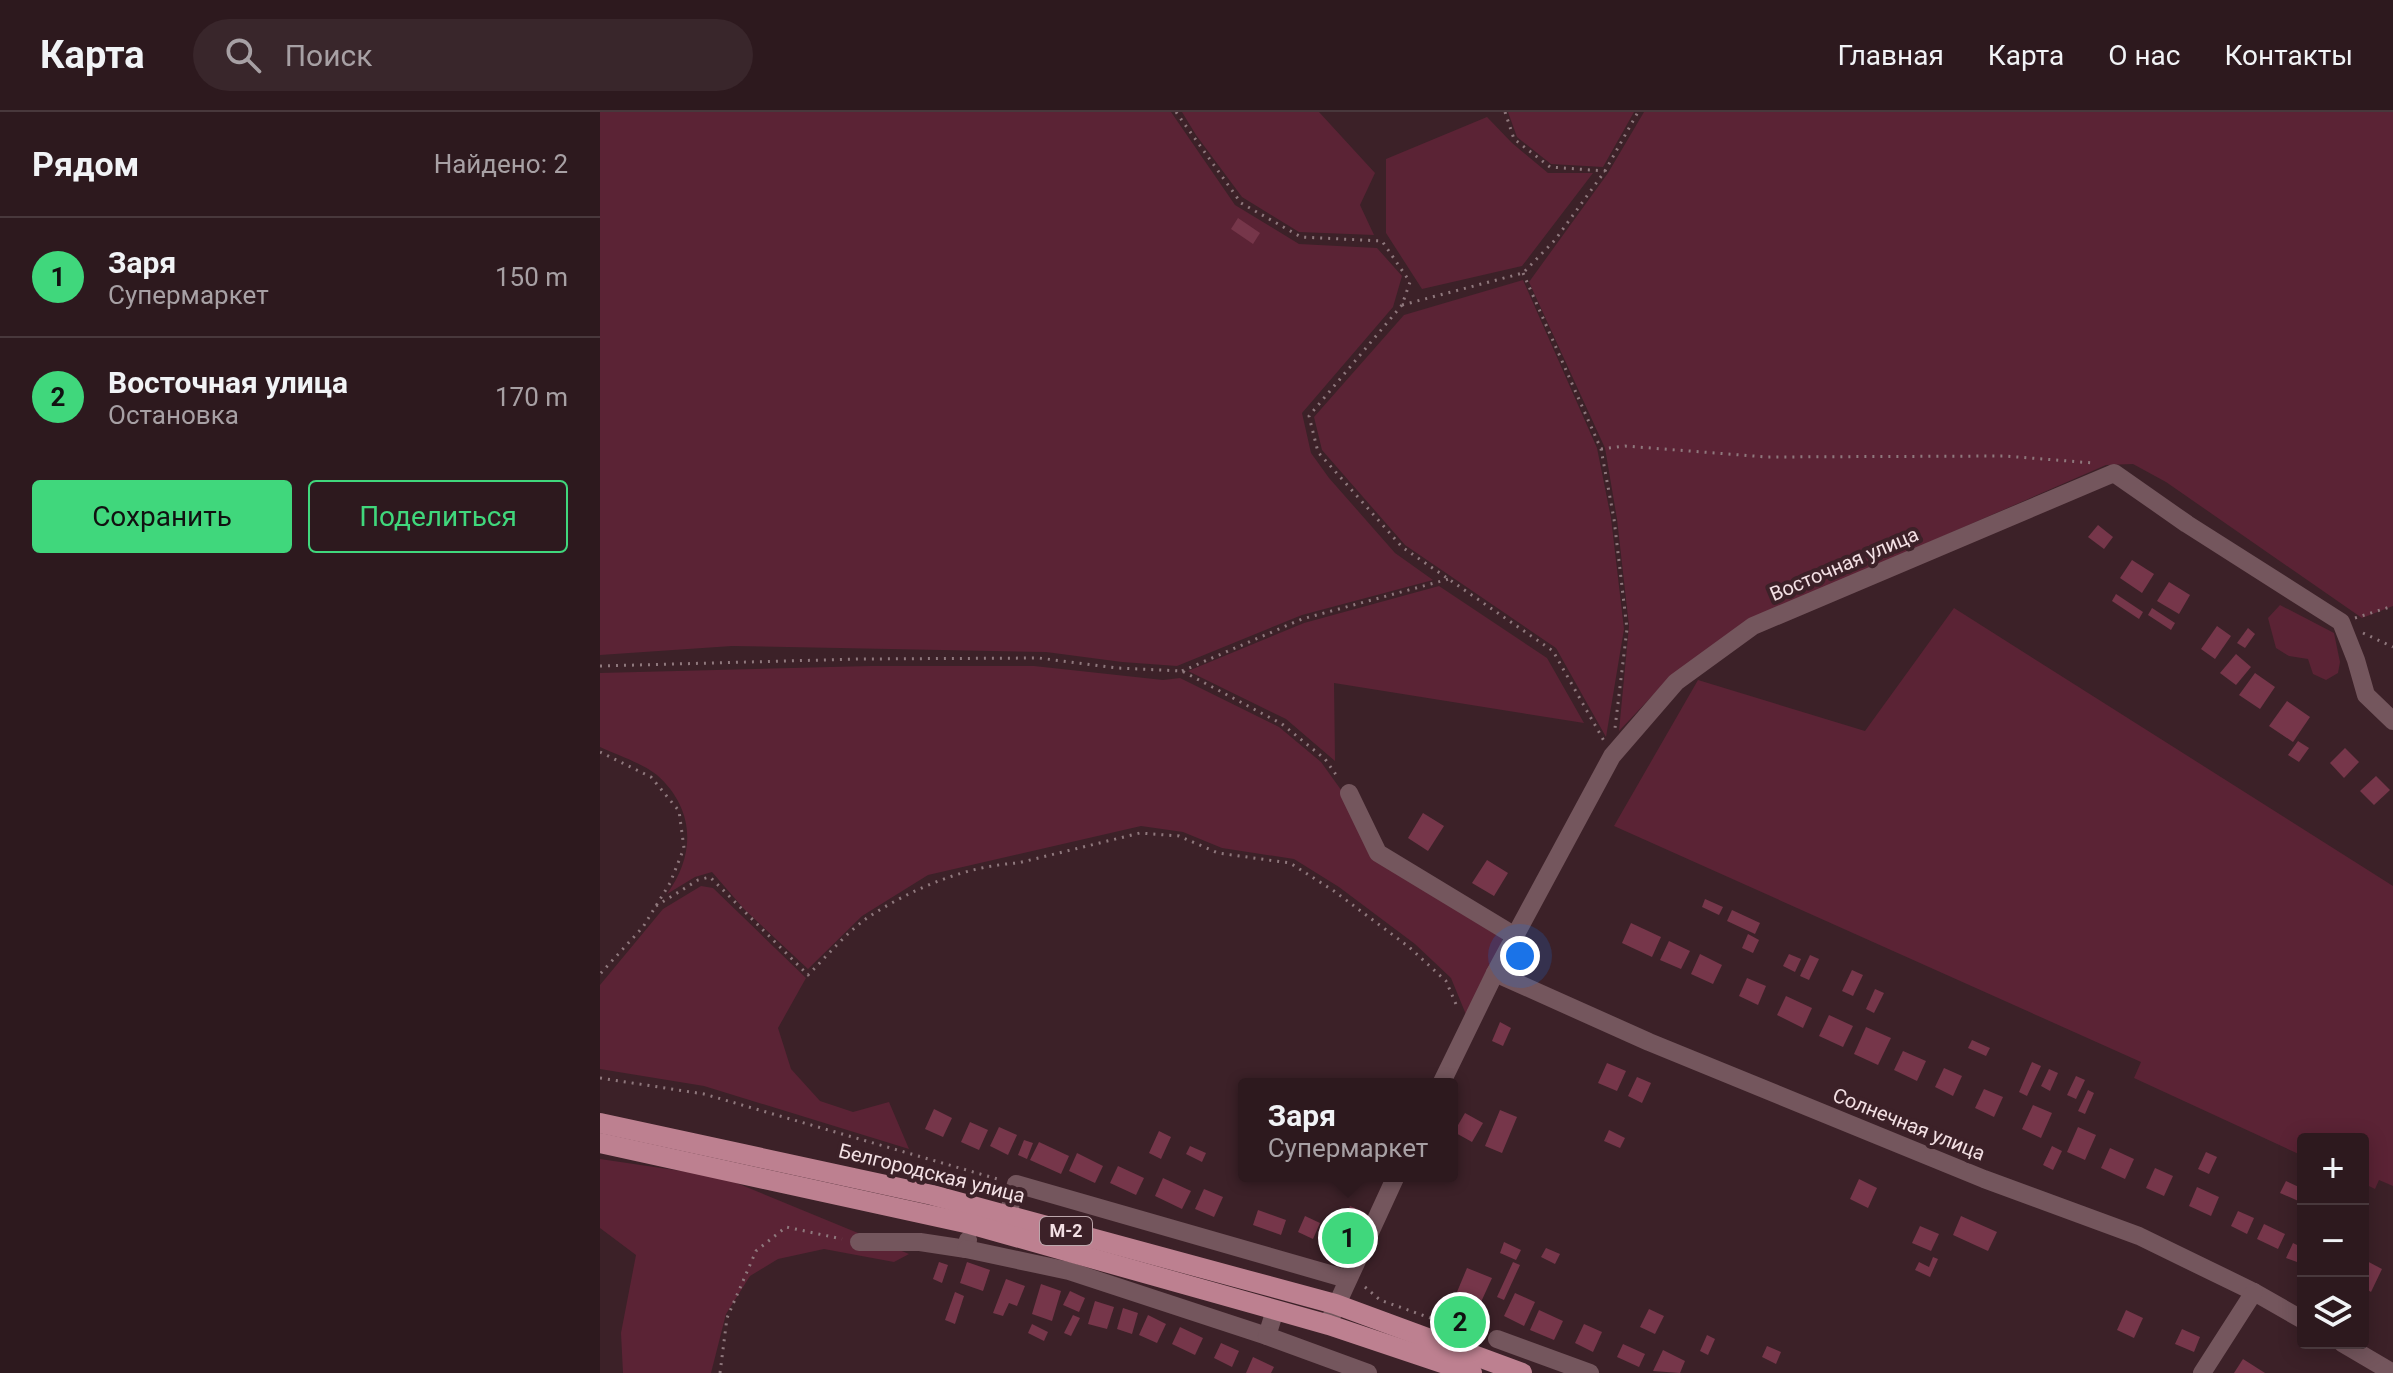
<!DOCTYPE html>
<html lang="ru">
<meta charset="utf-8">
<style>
body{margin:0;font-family:Roboto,sans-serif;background:#39262b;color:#f1f3f6}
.controls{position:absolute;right:24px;bottom:24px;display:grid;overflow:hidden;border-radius:8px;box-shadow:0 4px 20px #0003}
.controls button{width:72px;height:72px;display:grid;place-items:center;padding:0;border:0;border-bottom:2px solid #48383c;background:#2d191e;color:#f1f3f6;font:40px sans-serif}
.you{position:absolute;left:920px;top:844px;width:28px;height:28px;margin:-20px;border:6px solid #fff;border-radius:50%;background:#1a73e8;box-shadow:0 0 0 12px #1a73e833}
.badge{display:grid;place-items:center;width:52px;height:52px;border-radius:50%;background:#40d77c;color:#111;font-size:26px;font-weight:700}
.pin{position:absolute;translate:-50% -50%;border:4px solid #fff;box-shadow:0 2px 8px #0006}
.popup{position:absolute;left:638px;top:966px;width:220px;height:104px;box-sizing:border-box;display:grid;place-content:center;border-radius:8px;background:#2d191e;filter:drop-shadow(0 2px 6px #0005);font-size:26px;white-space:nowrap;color:#a7a0a4}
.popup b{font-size:30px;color:#f1f3f6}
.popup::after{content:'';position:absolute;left:50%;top:100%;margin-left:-16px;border:16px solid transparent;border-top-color:#2d191e}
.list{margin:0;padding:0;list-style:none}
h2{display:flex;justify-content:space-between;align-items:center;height:104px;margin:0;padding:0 32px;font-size:34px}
h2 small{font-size:26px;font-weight:400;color:#a7a0a4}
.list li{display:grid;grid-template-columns:52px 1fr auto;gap:24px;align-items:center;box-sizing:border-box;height:120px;padding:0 32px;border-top:2px solid #48383c}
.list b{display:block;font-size:30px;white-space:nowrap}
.list p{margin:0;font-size:26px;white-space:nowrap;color:#a7a0a4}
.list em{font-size:26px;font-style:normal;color:#a7a0a4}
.actions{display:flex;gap:16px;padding:24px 32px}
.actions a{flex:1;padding:18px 0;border:2px solid #40d77c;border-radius:8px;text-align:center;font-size:28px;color:#40d77c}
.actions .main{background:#40d77c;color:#111}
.icon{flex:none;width:44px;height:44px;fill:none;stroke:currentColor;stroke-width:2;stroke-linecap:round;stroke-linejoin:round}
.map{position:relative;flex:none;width:1793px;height:1261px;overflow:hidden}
header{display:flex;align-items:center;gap:48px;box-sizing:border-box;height:112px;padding:0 40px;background:#2d191e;border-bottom:2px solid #48383c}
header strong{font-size:38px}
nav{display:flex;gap:44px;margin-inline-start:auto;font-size:28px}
.search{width:560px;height:72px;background:#39262b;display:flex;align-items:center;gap:20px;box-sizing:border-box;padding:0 28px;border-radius:44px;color:#a7a0a4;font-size:30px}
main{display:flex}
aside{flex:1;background:#2d191e}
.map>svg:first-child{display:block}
</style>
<header>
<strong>Карта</strong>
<div class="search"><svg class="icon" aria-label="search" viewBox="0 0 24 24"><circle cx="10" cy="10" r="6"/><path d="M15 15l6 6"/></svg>Поиск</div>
<nav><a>Главная</a><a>Карта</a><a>О нас</a><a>Контакты</a></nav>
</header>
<main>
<aside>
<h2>Рядом<small>Найдено: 2</small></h2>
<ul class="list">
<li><span class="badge">1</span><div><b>Заря</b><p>Супермаркет</p></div><em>150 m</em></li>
<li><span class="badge">2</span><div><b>Восточная улица</b><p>Остановка</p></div><em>170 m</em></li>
</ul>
<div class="actions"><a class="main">Сохранить</a><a>Поделиться</a></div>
</aside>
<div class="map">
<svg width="1793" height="1261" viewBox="0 0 1793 1261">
<rect width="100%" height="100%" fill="#3c2128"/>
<!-- green -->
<g fill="#5b2335">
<polygon points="0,0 571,0 635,93 699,132 777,136 802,164 793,195 702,301 711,341 729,366 795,441 833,468 702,503 577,554 522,550 446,540 132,534 0,543"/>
<polygon points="582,0 719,0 775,61 760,93 774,123 699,120 642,85 596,23"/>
<polygon points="908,0 1034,0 1003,55 951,52 917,25"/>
<polygon points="1044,0 1793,0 1793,494 1762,506 1566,370 1533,352 1506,353 1151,508 1070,565 1019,619 1029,514 1017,407 1005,336 929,170 1008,61"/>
<polygon points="887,5 912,31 948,61 993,61 922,154 822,177 786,121 786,47"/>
<polygon points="923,168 997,336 1011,406 1024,517 1006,625 956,536 805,433 722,338 714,305 804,203"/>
<polygon points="839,474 947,546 984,611 734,571 735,649 686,607 588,559 704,511"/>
<polygon points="1680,493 1734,521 1740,550 1738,561 1726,568 1713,562 1708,547 1689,544 1676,536 1668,506"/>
<polygon points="1354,496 1793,774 1793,1074 1779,1068 1775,1077 1763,1071 1763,1027 1703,1027 1703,1044 1534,966 1541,950 1014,714 1098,568 1265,619"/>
<path d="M270,554H434L563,568L580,566L679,615L721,650L744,682L774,746L902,826V837L867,905L851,866L815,832L739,775L694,747L622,736L583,720L541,714L328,763L262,804L208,857L144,797L112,760L95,765L67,782C96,742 95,697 57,663C42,651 17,643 0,635V561Z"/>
<polygon points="101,774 113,776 206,866 178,916 191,957 220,989 253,1000 289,990 309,1037 104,974 0,957 0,873 63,797"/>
<polygon points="0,1047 122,1065 309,1142 294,1150 224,1137 178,1147 150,1164 126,1202 111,1261 23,1261 21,1221 36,1143 0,1116"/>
</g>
<!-- building -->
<g fill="#76364a">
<polygon points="638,106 660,121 653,132 631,117"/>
<polygon points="1498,413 1513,425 1504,437 1488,425"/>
<polygon points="1532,448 1554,462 1542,481 1520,466"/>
<polygon points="1569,470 1590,483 1579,502 1557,489"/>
<polygon points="1516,482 1543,500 1539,507 1512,489"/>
<polygon points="1552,496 1575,511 1571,518 1548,503"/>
<polygon points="1617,514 1631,524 1615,547 1601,537"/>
<polygon points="1648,516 1655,522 1645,536 1637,531"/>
<polygon points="1636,542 1651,555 1636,573 1620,561"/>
<polygon points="1655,561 1675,575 1660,597 1639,583"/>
<polygon points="1687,589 1710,605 1693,630 1669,614"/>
<polygon points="1698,629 1709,636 1699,650 1688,643"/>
<polygon points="1745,636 1759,650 1744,666 1730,651"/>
<polygon points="1776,664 1790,678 1774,693 1760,679"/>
<polygon points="823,701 844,714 828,739 808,726"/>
<polygon points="887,748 908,761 894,784 872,771"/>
<polygon points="1105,787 1123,795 1119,803 1102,795"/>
<polygon points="1132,798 1160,811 1155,822 1127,809"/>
<polygon points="1031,811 1061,825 1052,845 1022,831"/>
<polygon points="1148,822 1159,828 1153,841 1142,836"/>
<polygon points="1069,829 1090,839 1081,857 1060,848"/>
<polygon points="1100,842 1122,853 1113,872 1091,862"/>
<polygon points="1189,842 1201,847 1195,860 1183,854"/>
<polygon points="1210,843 1219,847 1209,868 1200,864"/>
<polygon points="1252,858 1263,863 1253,884 1242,879"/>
<polygon points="1147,866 1166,874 1158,893 1139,884"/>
<polygon points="1275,877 1284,881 1274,901 1266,897"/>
<polygon points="1186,884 1212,896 1203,916 1177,903"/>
<polygon points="1229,903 1253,914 1243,935 1219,924"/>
<polygon points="900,910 911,916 903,934 892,929"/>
<polygon points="1266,915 1291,926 1278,953 1254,942"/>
<polygon points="1372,928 1390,936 1386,944 1368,936"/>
<polygon points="1303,939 1326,949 1317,969 1294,958"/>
<polygon points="1432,950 1441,954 1427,984 1419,980"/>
<polygon points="1007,951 1026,959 1017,979 998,971"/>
<polygon points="1344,956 1362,964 1353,984 1335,975"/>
<polygon points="1449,957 1458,961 1450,979 1441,974"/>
<polygon points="1476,964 1485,968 1476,987 1467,983"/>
<polygon points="1037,965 1051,971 1042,991 1028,984"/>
<polygon points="1384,977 1403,985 1394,1005 1375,996"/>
<polygon points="1488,978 1494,981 1485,1002 1478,999"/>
<polygon points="1433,993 1452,1001 1441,1026 1422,1017"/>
<polygon points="334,997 352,1006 343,1025 325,1017"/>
<polygon points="900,998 917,1005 902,1041 885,1034"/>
<polygon points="865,1001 883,1011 872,1030 854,1020"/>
<polygon points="370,1010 388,1018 379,1038 361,1030"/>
<polygon points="399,1015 417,1023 408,1043 390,1034"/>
<polygon points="1478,1015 1496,1023 1485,1048 1467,1040"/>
<polygon points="1009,1018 1025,1026 1020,1036 1004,1029"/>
<polygon points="559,1019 571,1025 561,1047 549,1041"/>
<polygon points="424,1028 433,1031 427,1047 418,1043"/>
<polygon points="439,1030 469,1044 461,1062 430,1048"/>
<polygon points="590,1034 606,1041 602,1050 586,1042"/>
<polygon points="1452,1034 1462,1039 1453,1058 1443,1053"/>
<polygon points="1510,1036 1534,1047 1525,1067 1501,1056"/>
<polygon points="1606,1040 1617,1045 1609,1062 1598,1057"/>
<polygon points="477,1041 503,1054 495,1071 469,1059"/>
<polygon points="518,1054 544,1066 536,1083 510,1071"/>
<polygon points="1555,1056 1573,1064 1564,1084 1546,1076"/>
<polygon points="563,1066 591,1079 582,1097 555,1084"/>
<polygon points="1259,1067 1277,1076 1268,1096 1250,1087"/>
<polygon points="1686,1069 1703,1077 1703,1091 1680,1081"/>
<polygon points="1597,1075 1619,1085 1611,1104 1589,1094"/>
<polygon points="604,1077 623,1085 614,1105 595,1097"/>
<polygon points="750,1094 764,1100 751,1130 737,1124"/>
<polygon points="658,1098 686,1108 681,1123 653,1113"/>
<polygon points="1638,1099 1654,1106 1647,1122 1631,1114"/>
<polygon points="705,1104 720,1111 713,1127 698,1120"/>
<polygon points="1361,1104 1397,1120 1388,1139 1353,1123"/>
<polygon points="1664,1112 1685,1122 1678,1137 1657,1127"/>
<polygon points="1320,1114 1339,1122 1331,1139 1312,1131"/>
<polygon points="904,1130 921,1138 916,1148 900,1141"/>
<polygon points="1693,1131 1703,1136 1697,1150 1686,1146"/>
<polygon points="946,1136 960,1142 955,1152 941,1145"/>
<polygon points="1333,1145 1338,1147 1330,1165 1315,1158 1319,1150 1329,1155"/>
<polygon points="1763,1147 1782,1157 1771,1180 1763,1175"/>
<polygon points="339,1150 348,1153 342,1171 333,1167"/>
<polygon points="367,1150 390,1158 383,1179 360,1171"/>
<polygon points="913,1150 920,1153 904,1188 897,1185"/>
<polygon points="867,1156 892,1166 881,1190 857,1180"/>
<polygon points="406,1167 425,1174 417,1194 409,1191 403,1204 393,1201"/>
<polygon points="441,1172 461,1179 452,1209 432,1202"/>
<polygon points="470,1179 485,1186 479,1200 463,1193"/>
<polygon points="355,1180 364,1184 355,1212 345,1208"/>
<polygon points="915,1181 935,1190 924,1214 904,1204"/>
<polygon points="495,1189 514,1195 507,1217 488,1212"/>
<polygon points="523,1196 538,1201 532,1222 517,1217"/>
<polygon points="1049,1197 1064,1204 1055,1222 1040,1215"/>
<polygon points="939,1198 963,1209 954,1228 930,1218"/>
<polygon points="1526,1198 1543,1206 1534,1226 1517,1218"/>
<polygon points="473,1203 480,1206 471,1224 464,1221"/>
<polygon points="548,1203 566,1212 557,1231 539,1223"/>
<polygon points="432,1212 448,1220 444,1229 428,1221"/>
<polygon points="984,1212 1002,1220 993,1240 975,1231"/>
<polygon points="580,1215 603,1226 595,1243 572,1232"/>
<polygon points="1582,1217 1600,1225 1594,1240 1575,1232"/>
<polygon points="1107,1223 1115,1227 1108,1243 1100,1239"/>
<polygon points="621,1231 639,1239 632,1255 614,1246"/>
<polygon points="1023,1232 1045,1242 1039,1255 1017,1245"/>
<polygon points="1167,1234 1181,1240 1176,1252 1162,1245"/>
<polygon points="1063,1238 1085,1249 1080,1261 1053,1259"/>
<polygon points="653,1245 674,1255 671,1261 646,1261"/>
<polygon points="1643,1247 1665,1261 1634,1261"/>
</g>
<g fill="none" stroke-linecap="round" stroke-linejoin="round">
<!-- path -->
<g stroke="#8f787d" stroke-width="3" stroke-dasharray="2 6" stroke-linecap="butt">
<polyline points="576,0 641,91 701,125 782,129 810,170 802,193 709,304 718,340 802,435 953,539 1004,629"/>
<polyline points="905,0 914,27 950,55 1005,59"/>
<polyline points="923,161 1001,337 1014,407 1027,517 1015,616"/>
<polyline points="802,193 923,161 955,128 1005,59 1038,0"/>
<polyline points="1001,337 1025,334 1166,345 1405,344 1493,351"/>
<polyline points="1755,506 1793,494"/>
<polyline points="1763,521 1793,535"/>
<polyline points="0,554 260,547 439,546 517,556 582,559 682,612 725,647 739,667"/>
<polyline points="582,559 702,507 849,467"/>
<polyline points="0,640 51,665 79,699 84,736 70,771 43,815 0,862"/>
<path d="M56,794L98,768L110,765L208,863C227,844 246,821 267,806C311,777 365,754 418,751L540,721L579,724L618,741L690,751L734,779L809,835L846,869L858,897"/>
<polyline points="0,966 104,982 401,1068"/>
<polyline points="765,1175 780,1188 881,1224"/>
<polyline points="120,1261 127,1206 156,1139 186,1115 242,1127"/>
</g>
<!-- minor -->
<g stroke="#74565d" stroke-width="18">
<polyline points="749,681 778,741 915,824"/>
<polyline points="895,861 1049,930 1384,1067 1539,1124 1654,1180 1703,1208"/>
<polyline points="841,972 895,861 1012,644 1076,570 1153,514 1514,361 1587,412 1741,510 1756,548 1766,583 1793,609"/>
<polyline points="408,1103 416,1072 747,1167"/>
<polyline points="259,1130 320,1130 366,1137 368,1128"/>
<polyline points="366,1137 469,1159 667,1224 675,1198"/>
<polyline points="732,1203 796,1064"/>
<polyline points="667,1224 768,1261"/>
<polyline points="897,1227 990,1261"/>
<polyline points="1742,1231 1793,1261"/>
<polyline points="1602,1261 1654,1180"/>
</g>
<!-- major -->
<g stroke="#bd8090" stroke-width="20">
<polyline points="0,1011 332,1083 735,1192 922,1261"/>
<polyline points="0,1031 370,1112 729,1213 872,1261"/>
</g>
</g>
<g text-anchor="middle" stroke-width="8" stroke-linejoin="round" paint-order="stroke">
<!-- shield labels -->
<rect fill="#3c2128" stroke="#bca7ac" stroke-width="2" x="440" y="1105" width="52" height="28" rx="6"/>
<g font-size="18" font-weight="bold" fill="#f3e0e4">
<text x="466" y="1125">М-2</text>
</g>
<!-- street labels -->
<g font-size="20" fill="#f3e0e4" stroke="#3c2128">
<text transform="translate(1244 452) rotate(-23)" y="7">Восточная улица</text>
<text transform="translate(1309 1012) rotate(22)" y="7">Солнечная улица</text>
<text transform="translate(332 1061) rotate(14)" y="7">Белгородская улица</text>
</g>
</g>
</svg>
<div class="controls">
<button>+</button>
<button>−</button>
<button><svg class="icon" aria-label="layers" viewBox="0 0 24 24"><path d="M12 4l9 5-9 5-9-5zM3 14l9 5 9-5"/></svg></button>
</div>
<div class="you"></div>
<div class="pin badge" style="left:748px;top:1126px">1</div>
<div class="popup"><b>Заря</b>Супермаркет</div>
<div class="pin badge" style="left:860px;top:1210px">2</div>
</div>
</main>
